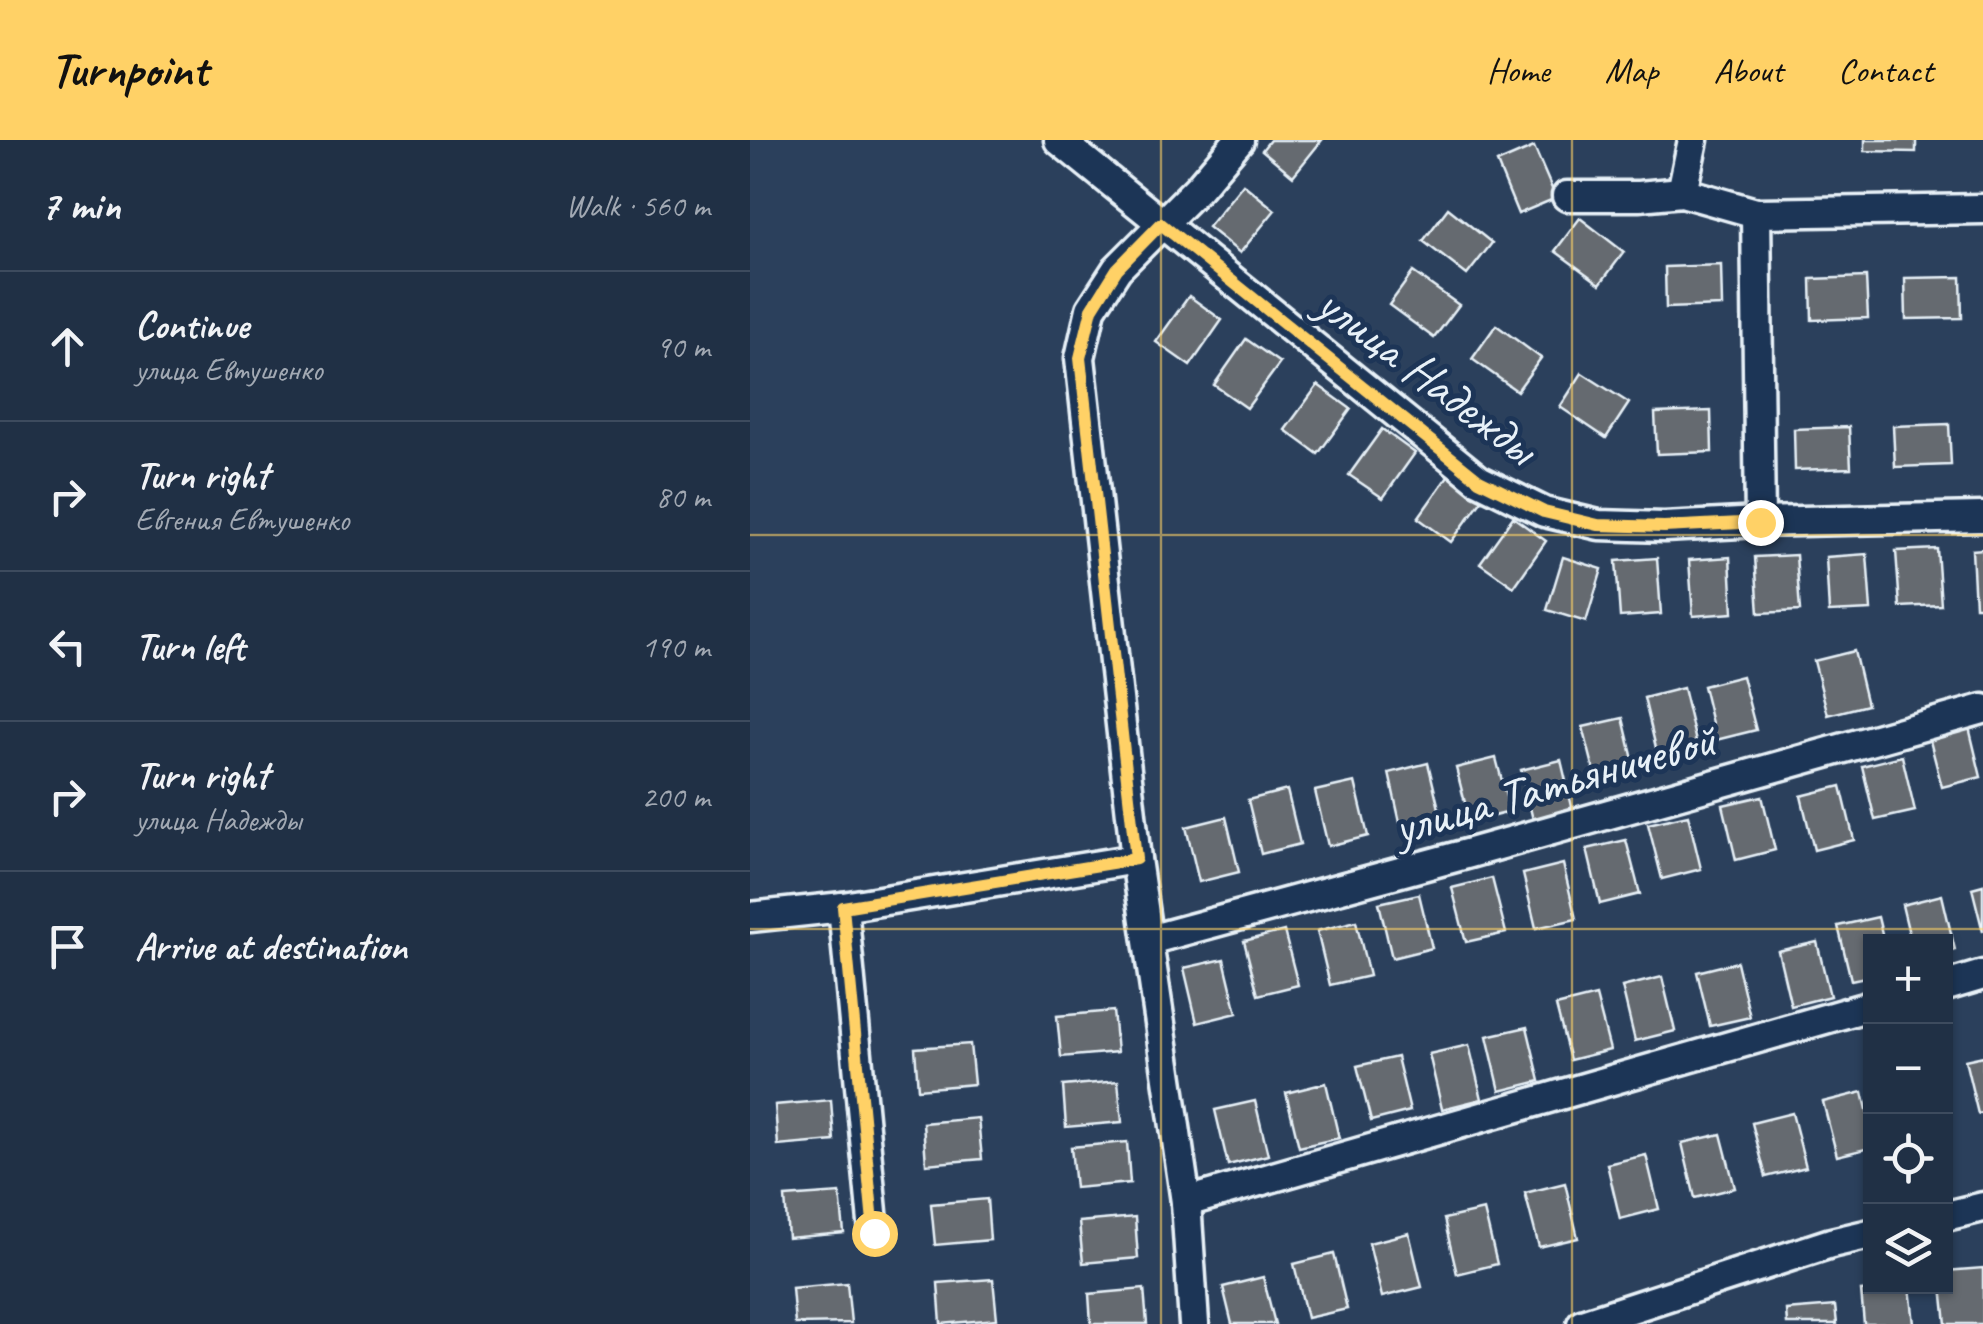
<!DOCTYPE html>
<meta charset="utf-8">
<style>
body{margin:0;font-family:Caveat,sans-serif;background:#28384c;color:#f1f3f6}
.controls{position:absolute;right:30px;bottom:30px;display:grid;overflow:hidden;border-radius:0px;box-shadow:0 2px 8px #0004}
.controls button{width:90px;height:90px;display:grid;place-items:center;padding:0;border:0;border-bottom:2px solid #3d4b5e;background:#203045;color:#f1f3f6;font:50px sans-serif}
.stop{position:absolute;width:30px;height:30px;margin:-22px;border:8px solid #ffd166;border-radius:50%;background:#fff}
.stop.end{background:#ffd166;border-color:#fff;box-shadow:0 2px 10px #0008}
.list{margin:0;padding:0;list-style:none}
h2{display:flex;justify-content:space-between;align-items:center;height:130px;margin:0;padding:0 40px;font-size:42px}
h2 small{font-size:32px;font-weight:400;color:#a2a9b3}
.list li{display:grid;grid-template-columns:65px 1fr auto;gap:30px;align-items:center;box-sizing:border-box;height:150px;padding:0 40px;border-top:2px solid #3d4b5e}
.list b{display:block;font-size:38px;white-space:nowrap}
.list p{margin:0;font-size:32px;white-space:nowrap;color:#a2a9b3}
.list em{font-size:32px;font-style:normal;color:#a2a9b3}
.icon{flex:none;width:55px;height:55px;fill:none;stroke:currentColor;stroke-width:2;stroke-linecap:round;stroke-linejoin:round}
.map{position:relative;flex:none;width:1233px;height:1184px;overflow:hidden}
header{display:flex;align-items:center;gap:60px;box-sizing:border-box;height:140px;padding:0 50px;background:#ffd166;color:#111}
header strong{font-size:48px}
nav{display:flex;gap:55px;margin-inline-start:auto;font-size:35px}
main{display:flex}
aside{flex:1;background:#203045}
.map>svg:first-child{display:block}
</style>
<header>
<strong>Turnpoint</strong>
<nav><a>Home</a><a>Map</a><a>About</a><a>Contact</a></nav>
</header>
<main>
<aside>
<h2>7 min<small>Walk · 560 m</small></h2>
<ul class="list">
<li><svg class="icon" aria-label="ahead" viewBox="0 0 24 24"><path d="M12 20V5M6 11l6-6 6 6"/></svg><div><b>Continue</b><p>улица Евтушенко</p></div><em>90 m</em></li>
<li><svg class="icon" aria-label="right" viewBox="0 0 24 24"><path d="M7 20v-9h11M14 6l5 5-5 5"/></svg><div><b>Turn right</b><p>Евгения Евтушенко</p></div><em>80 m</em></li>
<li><svg class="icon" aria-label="left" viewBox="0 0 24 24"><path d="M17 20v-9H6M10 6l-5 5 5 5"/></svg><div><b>Turn left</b></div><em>190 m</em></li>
<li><svg class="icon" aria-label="right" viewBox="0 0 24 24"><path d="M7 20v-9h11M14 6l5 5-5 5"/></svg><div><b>Turn right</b><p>улица Надежды</p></div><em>200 m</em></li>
<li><svg class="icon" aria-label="arrive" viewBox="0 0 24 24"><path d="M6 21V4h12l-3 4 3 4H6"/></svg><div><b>Arrive at destination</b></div></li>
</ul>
</aside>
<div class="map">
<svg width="1233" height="1184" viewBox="0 0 1233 1184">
<rect width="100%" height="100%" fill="#2b405c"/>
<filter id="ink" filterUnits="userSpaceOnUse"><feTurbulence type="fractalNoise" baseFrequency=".01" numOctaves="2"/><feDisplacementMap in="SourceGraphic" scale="20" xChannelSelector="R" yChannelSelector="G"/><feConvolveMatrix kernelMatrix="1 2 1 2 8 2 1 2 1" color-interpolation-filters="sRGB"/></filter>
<g filter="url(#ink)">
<!-- building -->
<g fill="#656b70" stroke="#e8f1f8" stroke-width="2.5">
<polygon points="520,0 572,0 543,36 512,10"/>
<polygon points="1115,0 1166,0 1166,12 1115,11"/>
<polygon points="784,7 806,58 768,74 747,23"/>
<polygon points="493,44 525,70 490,113 458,87"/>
<polygon points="698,68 742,103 717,135 673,101"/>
<polygon points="830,78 874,112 850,144 805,111"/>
<polygon points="971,125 972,166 916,168 915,127"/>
<polygon points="663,132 709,165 684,198 639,165"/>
<polygon points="1116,137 1118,178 1062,180 1061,139"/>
<polygon points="1211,137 1212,178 1156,179 1155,138"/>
<polygon points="439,156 472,180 440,226 406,202"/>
<polygon points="746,185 791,218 767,251 722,219"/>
<polygon points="496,199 530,223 497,268 464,245"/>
<polygon points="832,233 879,263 856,298 810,267"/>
<polygon points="568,245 601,269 568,314 535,290"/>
<polygon points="961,271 962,312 907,314 905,273"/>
<polygon points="1199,284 1201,325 1145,327 1143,286"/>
<polygon points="1099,287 1101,328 1045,330 1044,289"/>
<polygon points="632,289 665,313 633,358 599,335"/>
<polygon points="700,333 734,357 701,402 668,378"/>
<polygon points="763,377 796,401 764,447 730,423"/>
<polygon points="1187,409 1191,465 1150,467 1146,411"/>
<polygon points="1233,409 1233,466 1225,466 1222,410"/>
<polygon points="1117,414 1121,470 1079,472 1076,417"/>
<polygon points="1046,415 1050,471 1009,473 1005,417"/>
<polygon points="813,417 852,429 836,482 797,470"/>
<polygon points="980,417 983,473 943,476 939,420"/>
<polygon points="907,418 911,474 870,477 866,421"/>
<polygon points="1104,511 1117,565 1078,575 1064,521"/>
<polygon points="992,536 1006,590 966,600 953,546"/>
<polygon points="933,548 946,602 907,612 894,558"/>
<polygon points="873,578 886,632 847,642 833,587"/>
<polygon points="1218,583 1231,637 1192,647 1178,593"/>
<polygon points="1152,616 1165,671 1125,680 1112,626"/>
<polygon points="746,618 760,672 720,682 706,628"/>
<polygon points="811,620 824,675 784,684 771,630"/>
<polygon points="678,623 691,677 651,687 639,633"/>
<polygon points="605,642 618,696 578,706 565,651"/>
<polygon points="1091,646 1104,700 1064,710 1051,656"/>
<polygon points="537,650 550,704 511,714 498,660"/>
<polygon points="1012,656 1025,710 986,720 973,665"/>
<polygon points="938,675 951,729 912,739 898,684"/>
<polygon points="476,677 489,732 449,742 436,687"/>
<polygon points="876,700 890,754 850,764 837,709"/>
<polygon points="813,724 826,779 786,788 773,734"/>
<polygon points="742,738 756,793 716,802 702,748"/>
<polygon points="1233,745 1233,792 1222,748"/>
<polygon points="669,754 682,808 642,818 629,763"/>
<polygon points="1192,755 1205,810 1196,812 1196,802 1161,802 1152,765"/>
<polygon points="1128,777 1134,802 1120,802 1120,836 1101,840 1088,786"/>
<polygon points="606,781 619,836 580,845 567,791"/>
<polygon points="534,791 548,845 508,855 494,801"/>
<polygon points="1067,802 1080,856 1041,866 1028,811"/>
<polygon points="474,819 487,873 447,883 434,828"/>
<polygon points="987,822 1000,877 960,886 947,832"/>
<polygon points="912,837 925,891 885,901 872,847"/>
<polygon points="846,856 860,910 820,920 806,866"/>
<polygon points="363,871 367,912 311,917 307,876"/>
<polygon points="777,887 790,941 750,951 737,896"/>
<polygon points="220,904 224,944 168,949 165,908"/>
<polygon points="719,905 732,959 692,969 679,914"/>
<polygon points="1233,916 1233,973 1228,974 1215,920"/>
<polygon points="647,917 660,971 621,981 607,926"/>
<polygon points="368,941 372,982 316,987 313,946"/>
<polygon points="576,943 589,998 549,1007 536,953"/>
<polygon points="1113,952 1120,983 1120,1008 1087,1016 1073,962"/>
<polygon points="81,960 84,1001 28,1006 25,965"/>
<polygon points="505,961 518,1015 478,1025 465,970"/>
<polygon points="1042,973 1056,1027 1016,1037 1002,983"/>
<polygon points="228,978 232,1019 176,1024 173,983"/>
<polygon points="971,994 985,1048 945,1058 932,1003"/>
<polygon points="377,1002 380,1043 325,1048 321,1007"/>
<polygon points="896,1015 909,1069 870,1079 857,1024"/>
<polygon points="815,1043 828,1098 789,1107 775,1053"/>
<polygon points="90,1053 94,1093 38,1098 35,1057"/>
<polygon points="237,1059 240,1100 185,1105 181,1064"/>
<polygon points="734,1070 747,1124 707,1134 694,1079"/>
<polygon points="385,1077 388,1118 333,1123 329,1082"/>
<polygon points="659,1093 672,1147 632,1157 619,1103"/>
<polygon points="584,1114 597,1169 557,1178 544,1124"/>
<polygon points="1233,1128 1233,1184 1196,1184 1192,1146 1196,1146 1196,1131"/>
<polygon points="513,1137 525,1184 482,1184 473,1147"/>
<polygon points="243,1139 247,1179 191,1184 188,1143"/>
<polygon points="97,1143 101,1183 45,1184 42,1148"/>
<polygon points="1160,1147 1164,1184 1114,1184 1111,1151"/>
<polygon points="394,1149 397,1184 341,1184 339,1154"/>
<polygon points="1085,1166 1087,1184 1037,1184 1036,1170"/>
</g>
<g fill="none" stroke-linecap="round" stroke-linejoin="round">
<defs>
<g id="minor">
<polyline points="309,0 729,340 794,372 849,385 914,387 1010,382 1233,377"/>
<polyline points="932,52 943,0"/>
<polyline points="817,56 889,56 932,52 1006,73 1233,69"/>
<polyline points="1006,73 1010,382"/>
<polyline points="93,767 124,1093"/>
<polyline points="0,777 93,767 386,719"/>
<polyline points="399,800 720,713 1233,569"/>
<polyline points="1196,846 1233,835"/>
<polyline points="436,1062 1120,866"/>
<polyline points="1196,1076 1233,1067"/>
<polyline points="444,1184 436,1062 386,719 330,218 341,169 367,129 449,47 489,0"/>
<polyline points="832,1184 1081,1103 1120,1094"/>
</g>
</defs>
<!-- minor casing -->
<use href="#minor" stroke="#e8f1f8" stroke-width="35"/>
<!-- minor -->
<use href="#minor" stroke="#1d3557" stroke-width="28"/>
</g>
</g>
<g fill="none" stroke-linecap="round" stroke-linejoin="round" filter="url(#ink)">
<!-- route -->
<polyline stroke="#ffd166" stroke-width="12" points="124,1093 93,767 386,719 330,218 342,169 367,129 411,84 729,340 794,372 848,385 914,387 1010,382"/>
</g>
<!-- grid -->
<path fill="none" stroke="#ffd166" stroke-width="2.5" stroke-opacity="0.55" d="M411,0V1184M822,0V1184M0,395H1233M0,789H1233"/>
<g text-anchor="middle" stroke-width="10" stroke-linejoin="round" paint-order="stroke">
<!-- street labels -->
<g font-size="50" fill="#e8f1f8" stroke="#1d3557">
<text transform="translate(678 234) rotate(37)" y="18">улица Надежды</text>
<text transform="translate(804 642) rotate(-16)" y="18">улица Татьяничевой</text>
</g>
</g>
</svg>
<div class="controls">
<button>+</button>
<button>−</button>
<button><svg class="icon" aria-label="locate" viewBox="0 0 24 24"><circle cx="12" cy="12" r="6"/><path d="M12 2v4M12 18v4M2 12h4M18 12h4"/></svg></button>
<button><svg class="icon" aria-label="layers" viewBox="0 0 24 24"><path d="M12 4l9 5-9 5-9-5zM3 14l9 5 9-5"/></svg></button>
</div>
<div class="stop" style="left:124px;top:1093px"></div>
<div class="stop end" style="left:1010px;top:382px"></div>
</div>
</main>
